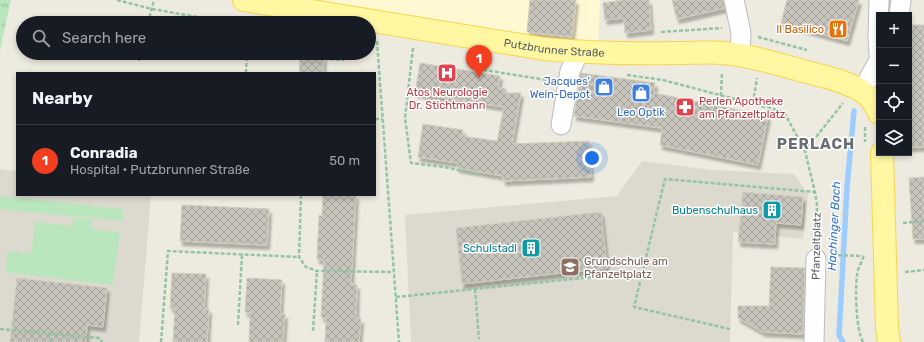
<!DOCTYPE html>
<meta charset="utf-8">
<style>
body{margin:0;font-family:Rubik,sans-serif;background:#242831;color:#f1f3f6}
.controls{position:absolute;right:12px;top:12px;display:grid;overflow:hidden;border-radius:0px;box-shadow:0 2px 6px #0003}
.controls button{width:36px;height:36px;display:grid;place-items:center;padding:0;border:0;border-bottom:1px solid #363941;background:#171b24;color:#f1f3f6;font:20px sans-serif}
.you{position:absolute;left:592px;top:158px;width:14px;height:14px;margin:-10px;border:3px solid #fff;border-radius:50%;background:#1a73e8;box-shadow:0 0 0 6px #1a73e833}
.badge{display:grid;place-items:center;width:26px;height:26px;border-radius:50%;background:#f33f1f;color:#fff;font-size:13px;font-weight:700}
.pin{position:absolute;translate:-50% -33px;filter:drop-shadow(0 1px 2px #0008)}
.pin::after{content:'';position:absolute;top:21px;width:14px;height:12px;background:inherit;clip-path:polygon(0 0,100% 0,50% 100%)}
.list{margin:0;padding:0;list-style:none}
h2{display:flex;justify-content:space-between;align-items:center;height:52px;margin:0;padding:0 16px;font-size:17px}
h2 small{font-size:13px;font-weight:400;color:#9ea1a6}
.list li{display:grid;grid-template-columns:26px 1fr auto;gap:12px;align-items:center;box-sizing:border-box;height:72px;padding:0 16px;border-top:1px solid #363941}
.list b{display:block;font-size:15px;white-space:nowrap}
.list p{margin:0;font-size:13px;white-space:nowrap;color:#9ea1a6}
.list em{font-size:13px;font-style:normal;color:#9ea1a6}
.icon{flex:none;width:22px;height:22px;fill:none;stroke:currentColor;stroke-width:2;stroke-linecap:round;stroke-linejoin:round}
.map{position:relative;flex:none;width:924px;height:342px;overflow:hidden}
.search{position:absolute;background:#171b24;box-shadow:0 2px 6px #0003;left:16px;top:16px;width:360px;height:44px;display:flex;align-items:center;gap:10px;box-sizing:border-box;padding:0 14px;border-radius:22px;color:#9ea1a6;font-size:15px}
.panel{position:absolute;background:#171b24;box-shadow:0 2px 6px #0003;left:16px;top:72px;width:360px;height:124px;border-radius:0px}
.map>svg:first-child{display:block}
</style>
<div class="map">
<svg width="924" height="342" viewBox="0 0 924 342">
<defs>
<pattern id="grass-tufts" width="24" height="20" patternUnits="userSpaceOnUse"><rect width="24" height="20" fill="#b9e6bd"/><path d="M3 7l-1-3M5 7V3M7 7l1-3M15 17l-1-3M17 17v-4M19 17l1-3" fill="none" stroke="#99be9d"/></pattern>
<pattern id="building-cross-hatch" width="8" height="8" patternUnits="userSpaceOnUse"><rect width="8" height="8" fill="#c7c4bc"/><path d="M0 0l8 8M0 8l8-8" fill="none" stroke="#a4a29c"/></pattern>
<filter id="shadow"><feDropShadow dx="2.5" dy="4.5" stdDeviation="1" flood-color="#0004"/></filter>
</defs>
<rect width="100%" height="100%" fill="#edebdf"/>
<!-- commercial -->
<polygon fill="#fff8d2" points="326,0 600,0 597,62 326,23"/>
<!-- education -->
<g fill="#dcdace">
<polygon points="642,161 712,170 794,174 808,194 803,239 733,232 730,342 411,342 405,215 617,196"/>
<polygon points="0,169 17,171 17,195 151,195 139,342 0,342"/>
</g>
<!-- grass -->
<polygon fill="url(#grass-tufts)" points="0,0 11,0 0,50"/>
<!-- garden -->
<g fill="#b9e6bd">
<polygon points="0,196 123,209 123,221 0,209"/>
<polygon points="73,218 91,220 91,229 120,232 113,285 5,272 8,251 31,254 35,222 72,226"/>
</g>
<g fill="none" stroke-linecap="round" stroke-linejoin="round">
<!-- stream -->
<g stroke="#9dcdff" stroke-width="5.5">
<polyline points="889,15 891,0"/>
<polyline points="843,342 839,335 847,187 854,111"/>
</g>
</g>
<!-- building -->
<g fill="url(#building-cross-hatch)" stroke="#d1cdbd" filter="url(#shadow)">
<polygon points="530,0 576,0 572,37 527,32"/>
<polygon points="623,0 649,0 651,30 625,33 624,18 605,20 603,3"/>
<polygon points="672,0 723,0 725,8 677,19"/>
<polygon points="787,0 859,0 847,41 781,23"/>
<rect x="909" y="25" width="15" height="122"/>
<polygon points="300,55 324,57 323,73 299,73"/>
<polygon points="420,63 500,76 498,88 506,89 506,93 521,93 512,144 589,141 591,177 503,181 503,176 457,168 458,163 418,157 423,124 463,130 462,136 497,141 504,107 415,93"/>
<polygon points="581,73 655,83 654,93 768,116 758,165 660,145 662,128 574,116"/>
<polygon points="924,177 924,239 913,239 909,178"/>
<polygon points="743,192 803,197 801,225 776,223 775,244 738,242"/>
<polygon points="323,195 356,195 351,284 357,285 356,318 361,319 359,342 325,342 326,318 321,317 324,260 317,259 319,215 322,216"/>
<polygon points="182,205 269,209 267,245 180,241"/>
<polygon points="601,212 607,268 462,284 456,228"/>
<polygon points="771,267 805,268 803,334 763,332 738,318 738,306 769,306"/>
<polygon points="172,273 206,274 204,309 209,309 207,342 173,342 175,308 170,308"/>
<polygon points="17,278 107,288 103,327 87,325 86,342 10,342"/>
<polygon points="247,278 282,280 280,314 285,314 283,342 249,342 250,313 245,312"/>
</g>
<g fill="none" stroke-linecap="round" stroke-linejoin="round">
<defs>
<g id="minor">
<polyline points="734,0 741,33 740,55"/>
<polyline points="899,15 901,0"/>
<polyline points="879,55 878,37 879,0"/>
<polyline points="862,91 879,60"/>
<polyline points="561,125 570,71 579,52"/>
<polyline points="814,342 816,259"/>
</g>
<g id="major">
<path id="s1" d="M244,0L545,49C589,53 633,54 678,53C693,53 708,52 723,53C750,55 777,64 803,71C822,76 843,80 860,90C869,95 875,103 879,113"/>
<polyline points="882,153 887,328 889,342"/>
</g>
</defs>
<!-- minor casing -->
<use href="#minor" stroke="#babcc2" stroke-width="21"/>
<!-- major casing -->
<use href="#major" stroke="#f9d54b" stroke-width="24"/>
<!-- path -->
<g stroke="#91c5a4" stroke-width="2.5" stroke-dasharray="4 2" stroke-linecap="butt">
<polyline points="117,0 152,9 231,23"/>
<polyline points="148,23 154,0"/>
<polyline points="661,32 722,28"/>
<polyline points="758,37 807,50"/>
<polyline points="377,41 399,342"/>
<polyline points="413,48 405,118 411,163 444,167 477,174"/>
<polyline points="283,53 283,57 300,58"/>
<polyline points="479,58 484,70 547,80 550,77"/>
<polyline points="324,59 343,60 343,53"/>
<polyline points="139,61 141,53"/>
<polyline points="246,73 247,53"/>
<polyline points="627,75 663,80 784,112 805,151 815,192 817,205 816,241"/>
<polyline points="721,96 722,72"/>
<polyline points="753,103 757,78"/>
<polyline points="375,119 382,119"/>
<polyline points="865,127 865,142"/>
<polyline points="805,151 843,103"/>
<polyline points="301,195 299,257 306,267 317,271 393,272"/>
<polyline points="903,223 924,221"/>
<polyline points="832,255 863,256"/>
<polyline points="905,272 924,270"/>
<polyline points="475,289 479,339"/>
<polyline points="396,297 642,272"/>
<polyline points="238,325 242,255"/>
<polyline points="0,329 99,338 102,342"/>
<polyline points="730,329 634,307 665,179 815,192"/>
<polyline points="313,331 317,271"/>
<polyline points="50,342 51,334"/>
<polyline points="161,342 168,251 299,257"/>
<path d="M863,342C856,330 855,290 857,276C857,269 862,262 864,255"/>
</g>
<!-- minor -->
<use href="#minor" stroke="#fff" stroke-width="19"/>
<!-- major -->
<use href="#major" stroke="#fff7a2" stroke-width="22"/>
</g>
<!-- icons -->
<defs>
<symbol id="restaurant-square" viewBox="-11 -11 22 22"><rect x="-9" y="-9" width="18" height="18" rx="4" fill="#e8710a" stroke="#fff"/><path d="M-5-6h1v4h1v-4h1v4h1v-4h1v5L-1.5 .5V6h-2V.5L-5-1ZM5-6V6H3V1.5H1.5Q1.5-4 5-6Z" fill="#fff"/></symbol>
<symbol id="hospital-square" viewBox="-11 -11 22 22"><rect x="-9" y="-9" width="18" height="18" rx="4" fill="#e0444e" stroke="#fff"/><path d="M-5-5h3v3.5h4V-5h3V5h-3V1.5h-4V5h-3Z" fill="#fff"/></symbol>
<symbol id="shop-square" viewBox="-11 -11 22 22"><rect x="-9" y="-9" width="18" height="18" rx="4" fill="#3f7fe0" stroke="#fff"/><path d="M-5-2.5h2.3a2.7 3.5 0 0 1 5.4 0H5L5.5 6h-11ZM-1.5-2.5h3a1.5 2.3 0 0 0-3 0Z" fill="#fff"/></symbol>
<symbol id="pharmacy-square" viewBox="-11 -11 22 22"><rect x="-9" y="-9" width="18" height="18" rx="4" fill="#e0444e" stroke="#fff"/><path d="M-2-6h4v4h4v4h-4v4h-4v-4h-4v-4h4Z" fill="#fff"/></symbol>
<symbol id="building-square" viewBox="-11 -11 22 22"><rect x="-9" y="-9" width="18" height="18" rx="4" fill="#0f9aa8" stroke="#fff"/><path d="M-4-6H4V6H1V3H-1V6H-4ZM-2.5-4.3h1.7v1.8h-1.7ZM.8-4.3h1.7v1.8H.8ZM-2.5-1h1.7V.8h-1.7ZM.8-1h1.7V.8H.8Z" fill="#fff"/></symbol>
<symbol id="school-square" viewBox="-11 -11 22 22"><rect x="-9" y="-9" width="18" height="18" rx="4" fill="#8d6e63" stroke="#fff"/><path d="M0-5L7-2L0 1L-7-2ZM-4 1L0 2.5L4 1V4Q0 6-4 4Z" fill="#fff"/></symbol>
</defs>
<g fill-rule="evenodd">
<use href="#restaurant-square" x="827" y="18" width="22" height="22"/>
<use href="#hospital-square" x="436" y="62" width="22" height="22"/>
<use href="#shop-square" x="593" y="76" width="22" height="22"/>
<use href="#shop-square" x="630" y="82" width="22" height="22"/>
<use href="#pharmacy-square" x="674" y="96" width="22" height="22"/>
<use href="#building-square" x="761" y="199" width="22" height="22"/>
<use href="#building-square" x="520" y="237" width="22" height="22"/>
<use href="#school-square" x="559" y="256" width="22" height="22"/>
</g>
<g text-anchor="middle" stroke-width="3" stroke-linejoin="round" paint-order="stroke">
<!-- food labels -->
<g font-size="11" fill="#c56008" stroke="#fff" text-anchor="end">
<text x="824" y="33">Il Basilico</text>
</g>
<!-- street labels -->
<g font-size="11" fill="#585c62" stroke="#fff">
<text dy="4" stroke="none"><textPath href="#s1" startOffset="314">Putzbrunner Straße</textPath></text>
<text transform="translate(816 246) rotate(-89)" y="4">Pfanzeltplatz</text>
</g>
<!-- shop labels -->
<g font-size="11" fill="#366cbe" stroke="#fff" text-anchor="end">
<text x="590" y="85">Jacques'<tspan x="590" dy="13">Wein-Depot</tspan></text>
<text x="641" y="116" text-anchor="middle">Leo Optik</text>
</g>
<!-- health labels -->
<g font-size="11" fill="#be3a42" stroke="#fff">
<text x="447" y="96">Atos Neurologie<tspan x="447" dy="13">Dr. Stichtmann</tspan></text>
<text x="699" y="105" text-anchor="start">Perlen Apotheke<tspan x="699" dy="13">am Pfanzeltplatz</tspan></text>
</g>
<!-- culture labels -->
<g font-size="11" fill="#0d838f" stroke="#fff" text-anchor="end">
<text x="758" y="214">Bubenschulhaus</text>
<text x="517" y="252">Schulstadl</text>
</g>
<!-- education labels -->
<g font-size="11" fill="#785e54" stroke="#fff" text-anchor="start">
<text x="584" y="265">Grundschule am<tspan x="584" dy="13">Pfanzeltplatz</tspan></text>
</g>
<!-- water labels -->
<g font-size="12" font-style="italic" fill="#3975c9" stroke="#fff">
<text transform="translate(834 226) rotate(-87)" y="4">Hachinger Bach</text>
</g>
<!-- district labels -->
<g font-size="15" font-weight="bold" letter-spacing="1" fill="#696e74" stroke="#fff">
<text x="816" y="149">PERLACH</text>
</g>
</g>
</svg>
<div class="controls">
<button>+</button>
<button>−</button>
<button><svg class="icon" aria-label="locate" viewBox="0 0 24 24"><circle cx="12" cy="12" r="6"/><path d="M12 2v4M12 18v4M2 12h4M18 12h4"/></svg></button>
<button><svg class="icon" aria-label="layers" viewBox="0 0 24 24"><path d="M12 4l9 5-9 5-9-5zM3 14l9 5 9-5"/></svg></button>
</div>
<div class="you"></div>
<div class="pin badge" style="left:479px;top:78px">1</div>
<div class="search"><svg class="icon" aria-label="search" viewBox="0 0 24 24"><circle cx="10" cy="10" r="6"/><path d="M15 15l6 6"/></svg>Search here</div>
<section class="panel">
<h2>Nearby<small></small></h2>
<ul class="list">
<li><span class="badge">1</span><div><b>Conradia</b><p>Hospital · Putzbrunner Straße</p></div><em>50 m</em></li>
</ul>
</section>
</div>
